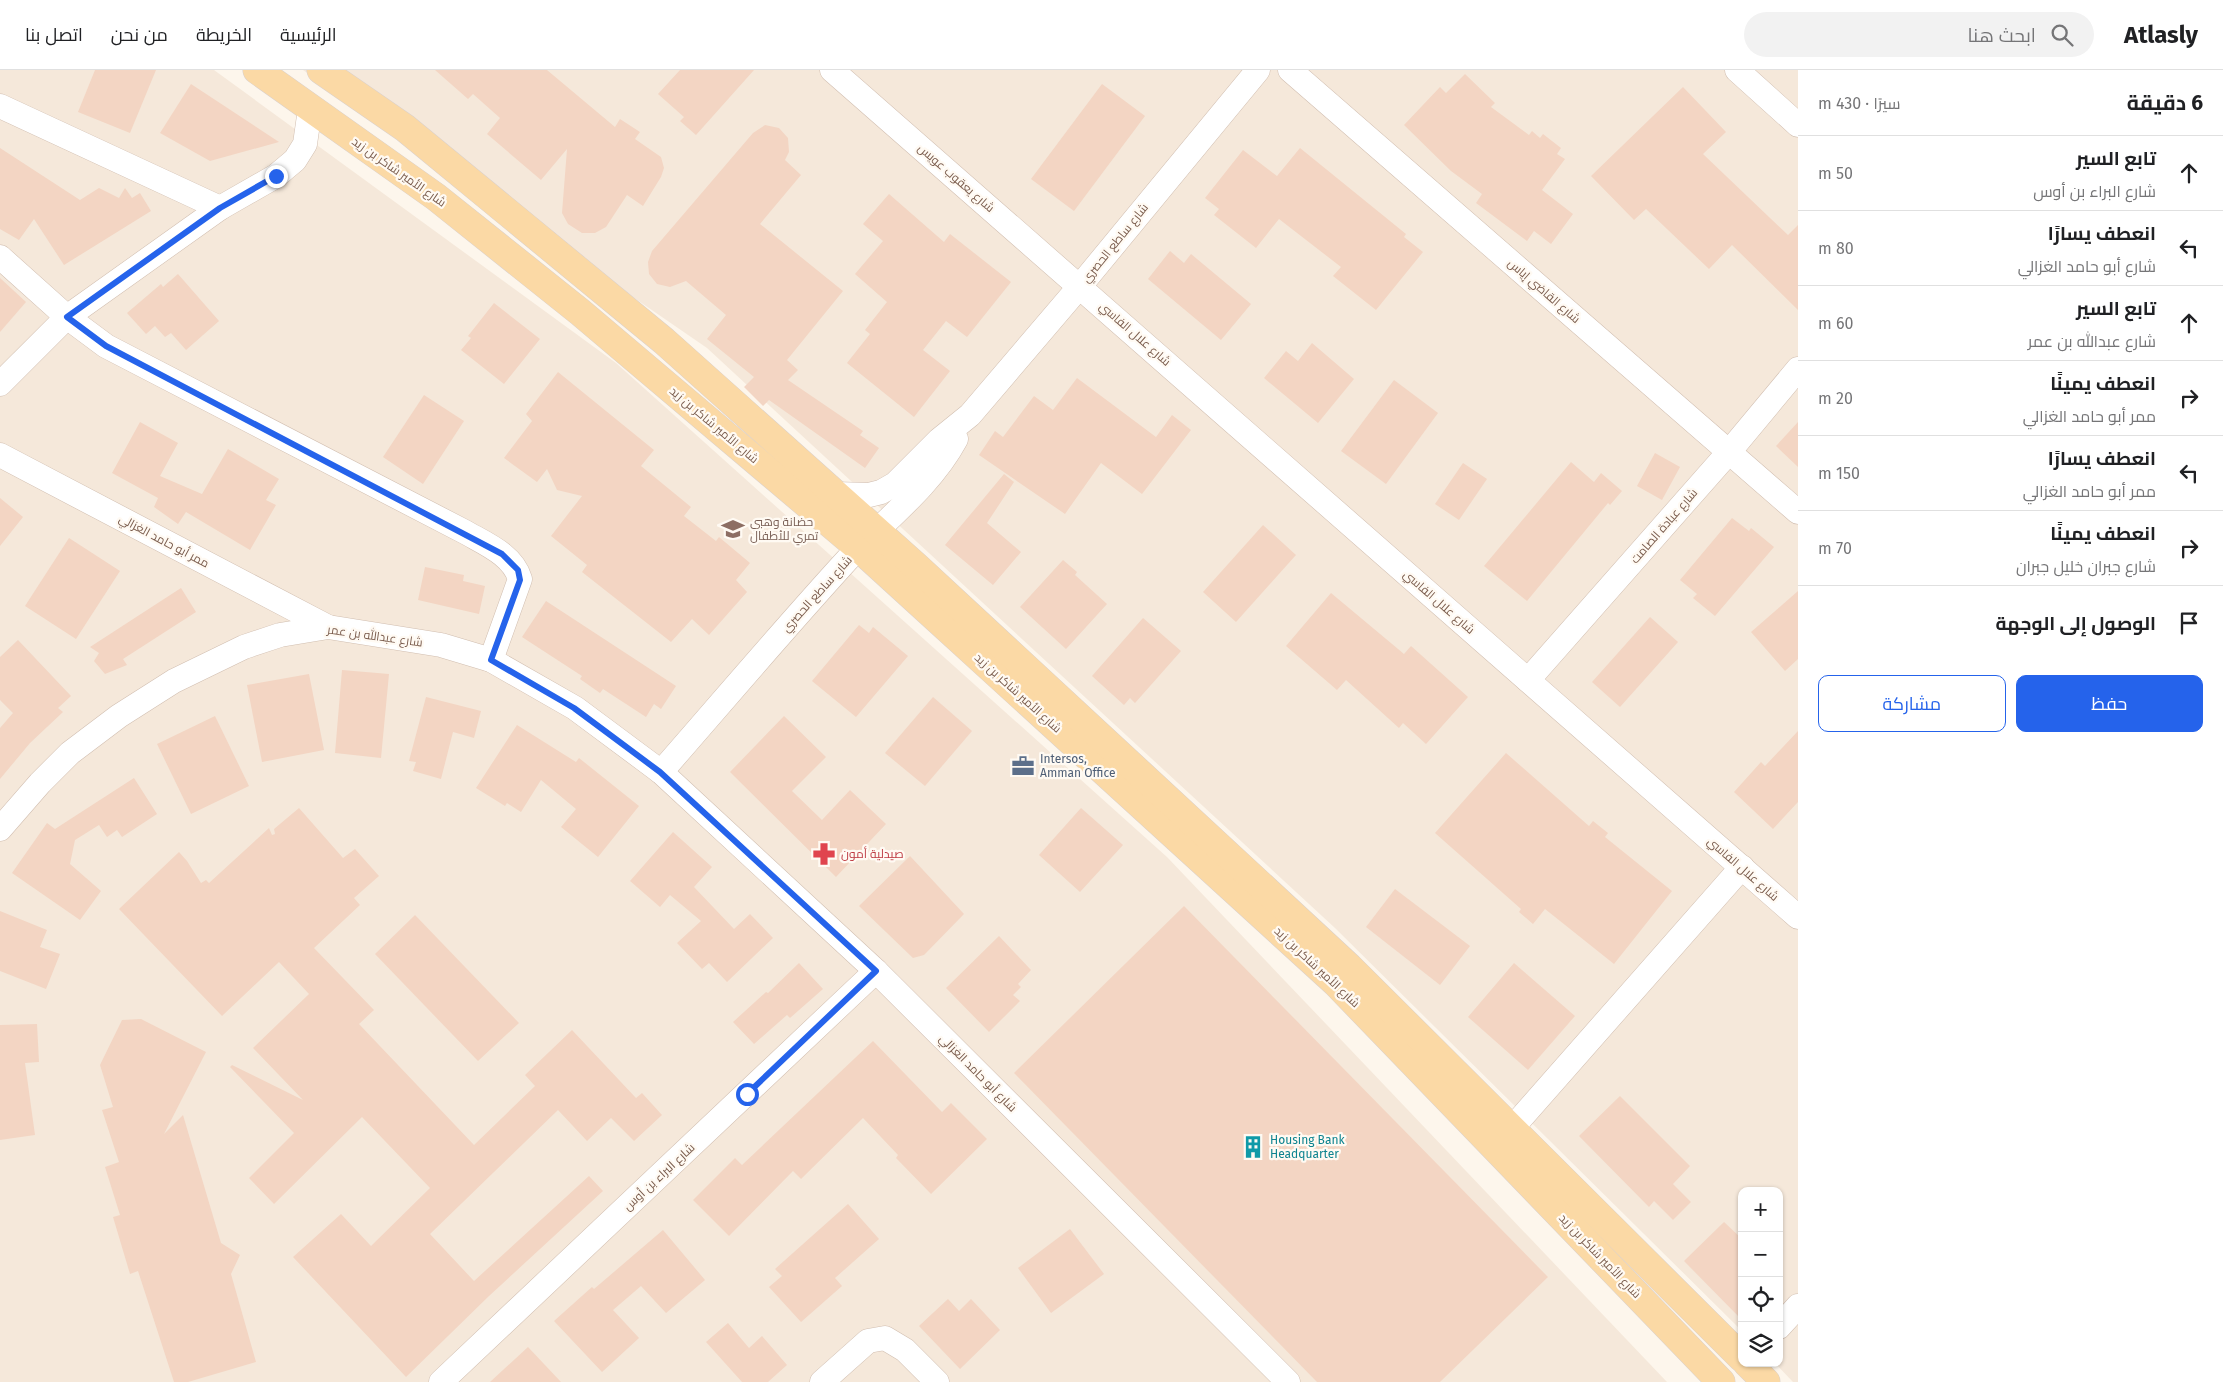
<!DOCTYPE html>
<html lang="ar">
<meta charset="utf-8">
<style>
body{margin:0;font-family:"Fira Sans",Cairo,sans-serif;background:#f2f2f2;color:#202124;direction:rtl}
.controls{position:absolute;right:15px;bottom:15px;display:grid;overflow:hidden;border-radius:10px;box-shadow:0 1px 4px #0004}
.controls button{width:45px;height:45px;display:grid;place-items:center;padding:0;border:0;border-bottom:1px solid #e0e0e0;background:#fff;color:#202124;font:25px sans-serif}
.stop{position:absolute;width:15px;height:15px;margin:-11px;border:4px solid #2563eb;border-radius:50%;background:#fff}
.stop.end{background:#2563eb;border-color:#fff;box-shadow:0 1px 5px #0008}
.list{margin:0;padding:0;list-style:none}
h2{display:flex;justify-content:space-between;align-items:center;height:65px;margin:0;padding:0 20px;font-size:21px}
h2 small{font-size:16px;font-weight:400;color:#757577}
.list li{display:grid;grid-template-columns:32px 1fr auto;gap:15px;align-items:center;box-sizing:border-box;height:75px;padding:0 20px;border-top:1px solid #e0e0e0}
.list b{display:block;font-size:19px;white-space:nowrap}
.list p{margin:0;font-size:16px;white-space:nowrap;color:#757577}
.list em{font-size:16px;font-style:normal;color:#757577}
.actions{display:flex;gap:10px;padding:15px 20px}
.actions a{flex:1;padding:11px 0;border:1px solid #2563eb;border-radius:10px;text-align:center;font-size:18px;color:#2563eb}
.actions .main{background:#2563eb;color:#fff}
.icon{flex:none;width:28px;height:28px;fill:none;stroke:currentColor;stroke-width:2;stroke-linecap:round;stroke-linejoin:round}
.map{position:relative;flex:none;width:1798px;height:1312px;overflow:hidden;direction:ltr}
header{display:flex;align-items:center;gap:30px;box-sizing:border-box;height:70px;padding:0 25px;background:#fff;border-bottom:1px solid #e0e0e0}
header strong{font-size:24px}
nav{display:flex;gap:28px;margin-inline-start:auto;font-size:18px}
.search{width:350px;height:45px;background:#f2f2f2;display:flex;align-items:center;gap:12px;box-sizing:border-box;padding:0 18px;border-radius:28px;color:#757577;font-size:19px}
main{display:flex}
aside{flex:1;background:#fff}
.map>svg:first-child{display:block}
</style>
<header>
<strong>Atlasly</strong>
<div class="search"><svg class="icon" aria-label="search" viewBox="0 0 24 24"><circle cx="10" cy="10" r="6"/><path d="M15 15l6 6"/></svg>ابحث هنا</div>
<nav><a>الرئيسية</a><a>الخريطة</a><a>من نحن</a><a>اتصل بنا</a></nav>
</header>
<main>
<aside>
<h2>6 دقيقة<small>سيرًا · 430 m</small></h2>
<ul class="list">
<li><svg class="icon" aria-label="ahead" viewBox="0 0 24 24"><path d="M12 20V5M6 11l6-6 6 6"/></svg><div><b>تابع السير</b><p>شارع البراء بن أوس</p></div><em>50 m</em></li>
<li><svg class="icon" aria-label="left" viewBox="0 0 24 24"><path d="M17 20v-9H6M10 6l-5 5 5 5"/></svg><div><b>انعطف يسارًا</b><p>شارع أبو حامد الغزالي</p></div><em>80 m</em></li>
<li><svg class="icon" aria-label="ahead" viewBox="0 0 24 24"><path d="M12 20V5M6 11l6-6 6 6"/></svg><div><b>تابع السير</b><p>شارع عبدالله بن عمر</p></div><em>60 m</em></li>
<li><svg class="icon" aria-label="right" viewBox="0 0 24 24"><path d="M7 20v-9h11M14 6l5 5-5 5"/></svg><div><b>انعطف يمينًا</b><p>ممر أبو حامد الغزالي</p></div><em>20 m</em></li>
<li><svg class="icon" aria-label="left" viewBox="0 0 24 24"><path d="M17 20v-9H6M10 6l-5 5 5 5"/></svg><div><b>انعطف يسارًا</b><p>ممر أبو حامد الغزالي</p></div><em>150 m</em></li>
<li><svg class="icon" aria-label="right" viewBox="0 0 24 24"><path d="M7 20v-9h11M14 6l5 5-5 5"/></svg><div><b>انعطف يمينًا</b><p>شارع جبران خليل جبران</p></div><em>70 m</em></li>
<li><svg class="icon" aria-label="arrive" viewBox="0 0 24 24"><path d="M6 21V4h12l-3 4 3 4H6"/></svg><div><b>الوصول إلى الوجهة</b></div></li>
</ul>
<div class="actions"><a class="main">حفظ</a><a>مشاركة</a></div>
</aside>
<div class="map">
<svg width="1798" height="1312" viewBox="0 0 1798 1312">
<rect width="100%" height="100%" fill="#fdf6ec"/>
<!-- residential -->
<g fill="#f5e8da">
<polygon points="0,0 214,0 616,293 1167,787 1667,1312 0,1312"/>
<polygon points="303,0 1798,0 1798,1312 1793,1312 1775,1293 1779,1293 1779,1121 1742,1121 1742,1261 1335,858 707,278"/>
</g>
<!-- building -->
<g fill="#f3d5c3">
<polygon points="95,0 156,0 130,63 78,42"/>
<polygon points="435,0 547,0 615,57 620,49 640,62 635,69 661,87 664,98 661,107 643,136 627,125 606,157 595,163 582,163 568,154 562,143 567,79 541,110 487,64 500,48 473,24 468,29"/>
<polygon points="680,0 754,0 696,65 680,51 684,47 658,24"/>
<polygon points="1465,4 1495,33 1491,37 1529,65 1532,61 1540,68 1543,64 1561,78 1557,84 1565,89 1542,120 1573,144 1551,174 1534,161 1527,171 1476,133 1482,124 1451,101 1404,55 1440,17 1446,23"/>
<polygon points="191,14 279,72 210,91 160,63"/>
<polygon points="1102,14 1145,46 1074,141 1031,109"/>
<polygon points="1683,17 1726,62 1703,84 1788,165 1798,155 1798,240 1732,175 1709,199 1646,139 1634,150 1591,106"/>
<polygon points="765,55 779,58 788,68 789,82 785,90 801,105 760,154 843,221 787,290 798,300 788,310 863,361 860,365 879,378 865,398 769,330 763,336 744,317 754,307 707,269 726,245 686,211 670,217 657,214 649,204 648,192 652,181 753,63"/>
<polygon points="0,78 80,130 99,118 119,128 125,118 132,128 140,123 151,141 64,195 34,149 19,170 0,159"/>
<polygon points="1300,78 1406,164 1404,167 1423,182 1376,240 1333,206 1341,197 1279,149 1256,178 1214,145 1219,139 1205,128 1243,80 1277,106"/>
<polygon points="889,124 944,172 950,164 1011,212 967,267 946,251 923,280 950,301 914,347 847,293 870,264 865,260 887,232 855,204 883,171 863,154"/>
<polygon points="1170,181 1184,193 1191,184 1251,234 1221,270 1148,209"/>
<polygon points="178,204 219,251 186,280 171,263 165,267 155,256 146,264 127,243 161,214 163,217"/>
<polygon points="0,208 26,232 0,262"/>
<polygon points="494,233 540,269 504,314 461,280 471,268 468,266"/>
<polygon points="1312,273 1354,309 1318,353 1264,308 1286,281 1298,291"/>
<polygon points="558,302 654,380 641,396 691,437 684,446 716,471 719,467 750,493 736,510 747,522 709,565 692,549 671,572 582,502 587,495 551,466 582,426 557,420 547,399 537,412 504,388 532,351 526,344"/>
<polygon points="1077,308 1156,367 1172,345 1191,360 1142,424 1101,393 1065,444 979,385 995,361 1003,367 1034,326 1053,340"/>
<polygon points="1394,310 1438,343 1386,414 1341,381"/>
<polygon points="424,325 464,351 423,414 383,387"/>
<polygon points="140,352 178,373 160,406 202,424 228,379 279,409 266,430 276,435 250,480 186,442 178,454 154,437 158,428 112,403"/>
<polygon points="1798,352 1798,397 1776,376"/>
<polygon points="1655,383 1680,397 1662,430 1637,416"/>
<polygon points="1571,392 1594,412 1601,403 1622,421 1610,435 1608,433 1527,531 1484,496"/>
<polygon points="1463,393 1487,409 1459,450 1435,434"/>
<polygon points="1004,404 1014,412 987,453 1021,482 993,515 945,475"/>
<polygon points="0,428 23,447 0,476"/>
<polygon points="1732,448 1749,461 1751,458 1774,477 1715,546 1693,528 1697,524 1680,510"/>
<polygon points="1263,455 1296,485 1236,552 1203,522"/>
<polygon points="69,468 120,501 76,569 25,536"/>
<polygon points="1063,490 1077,502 1075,505 1107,534 1066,579 1020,537"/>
<polygon points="425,497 464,505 463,511 485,516 479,544 418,530"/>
<polygon points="181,518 196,542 123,589 127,595 105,604 94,591 99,583 90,577"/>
<polygon points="1798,521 1798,589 1785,601 1751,562"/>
<polygon points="1331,523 1404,584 1411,576 1468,627 1426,674 1403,653 1399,658 1346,610 1337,620 1286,576"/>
<polygon points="546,531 676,616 661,639 654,634 646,647 603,619 600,623 580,609 582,606 522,567"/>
<polygon points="1650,547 1678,572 1620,637 1592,612"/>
<polygon points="1143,548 1181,581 1135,633 1130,628 1124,635 1092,606"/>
<polygon points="859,555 869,563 873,557 908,586 856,647 812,611"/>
<polygon points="18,570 71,626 58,638 63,642 30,673 0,709 0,658 13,643 0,630 0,587"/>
<polygon points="342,600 389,604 381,688 335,683"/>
<polygon points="309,604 324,680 262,692 247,615"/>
<polygon points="426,627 481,641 474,668 453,662 441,709 413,701 416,692 409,691"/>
<polygon points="933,627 972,661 925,716 885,683"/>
<polygon points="215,646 249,716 191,744 157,674"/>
<polygon points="784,646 826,687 792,721 822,750 850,720 886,754 836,807 730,702"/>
<polygon points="517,655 576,692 579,688 639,736 598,787 561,757 576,739 541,710 521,742 507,733 505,736 476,718"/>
<polygon points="1798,661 1798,732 1773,759 1734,722 1761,692 1765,696"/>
<polygon points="1506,683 1589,756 1593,751 1608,763 1605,767 1672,821 1614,894 1545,839 1533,854 1519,842 1521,839 1435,763"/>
<polygon points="134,708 157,744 122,767 117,760 107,767 99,755 75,770 70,794 101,821 80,850 12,803 47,753 55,759"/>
<polygon points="299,738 343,788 355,779 379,806 354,828 360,835 314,878 374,940 359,954 474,1075 535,1016 525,1005 572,960 636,1028 642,1023 662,1045 634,1071 611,1048 587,1071 558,1040 430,1164 474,1211 589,1106 603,1121 489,1226 406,1307 293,1187 341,1144 371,1176 430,1118 362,1047 274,1134 249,1108 294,1063 230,997 232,995 303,1030 253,978 309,924 279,892 222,946 119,839 179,782 187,791 201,813 206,810 209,813 269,758 272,765 275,764 274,759"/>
<polygon points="1081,738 1123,775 1080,822 1039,785"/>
<polygon points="673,762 712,797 694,817 734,859 750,844 773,868 727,912 709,893 702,899 677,873 701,851 670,825 660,837 630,811"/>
<polygon points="910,786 964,844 924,885 913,888 859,836"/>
<polygon points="1395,819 1470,876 1440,915 1366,857"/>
<polygon points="1184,836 1548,1207 1440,1312 1317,1312 1014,1003"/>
<polygon points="0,841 47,860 40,877 60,884 46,919 0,901"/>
<polygon points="415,845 519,953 478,991 375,884"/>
<polygon points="999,866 1031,900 1018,914 1021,917 1013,925 1020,931 989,962 946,918"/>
<polygon points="799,893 823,919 790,948 787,945 754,974 733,952 766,922 768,923"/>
<polygon points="1514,893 1575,946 1528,1000 1468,947"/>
<polygon points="141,949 206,982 164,1064 183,1045 221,1173 240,1185 231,1204 256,1292 188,1312 174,1312 138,1201 130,1204 113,1147 120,1145 105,1097 119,1092 102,1040 113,1037 100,995 122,950"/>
<polygon points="37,954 39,992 25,993 35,1065 0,1070 0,955"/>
<polygon points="873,971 942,1042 951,1033 987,1069 931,1124 896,1088 898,1085 863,1048 801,1109 793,1101 729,1166 693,1130 735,1088 742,1095"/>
<polygon points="1620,1026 1690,1096 1673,1114 1691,1132 1673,1150 1654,1131 1649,1137 1579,1066"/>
<polygon points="848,1134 879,1169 835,1208 842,1216 801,1252 769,1217 782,1206 775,1199"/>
<polygon points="1724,1152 1742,1169 1742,1250 1684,1191"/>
<polygon points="1070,1159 1104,1204 1051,1243 1018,1198"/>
<polygon points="663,1160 705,1210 666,1243 641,1216 613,1240 639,1268 602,1302 554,1251 592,1217 594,1219"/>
<polygon points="948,1229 959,1241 971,1229 1000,1260 960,1299 919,1256"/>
<polygon points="728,1253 749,1278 762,1266 787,1295 768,1312 742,1312 706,1272"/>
<polygon points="528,1277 561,1312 490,1312"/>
</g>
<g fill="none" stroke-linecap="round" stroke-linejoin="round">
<defs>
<g id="street">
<polyline points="832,0 1798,847"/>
<polyline points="1290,0 1798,442"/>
<polyline points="1737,0 1798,55"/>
<polyline points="0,36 220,138"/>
<path d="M0,187L67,247L106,276L465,462C486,474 513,485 520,509L491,590"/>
<polyline points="0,314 67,247 220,138 276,106 295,90 305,74 310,39"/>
<polyline points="0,385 328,557"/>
<polyline points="836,424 869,425 881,422 895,414 939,370 970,345 1080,216 1258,0"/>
<polyline points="1528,610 1729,382 1798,299"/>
<path d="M661,702C723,631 784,559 847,490C884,451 930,417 956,369"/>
<polyline points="0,759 40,713 70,683 119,646 174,611 244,577 280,565 328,557 441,575 491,590 575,638 661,702 876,901 1288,1312"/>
<polyline points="1499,1073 1742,797"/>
<polyline points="1779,1257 1798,1236"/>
<polyline points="441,1312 876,901"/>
<polyline points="822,1312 868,1271 885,1268 905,1280 937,1312"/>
</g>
<g id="primary">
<polyline points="257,0 436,127 580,242 859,478 1336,913 1721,1312"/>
<polyline points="321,0 405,58 664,271 917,497 1349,897 1742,1288"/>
<polyline points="1747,1293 1766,1312"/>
</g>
</defs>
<!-- street casing -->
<use href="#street" stroke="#d1beb0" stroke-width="25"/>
<!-- primary casing -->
<use href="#primary" stroke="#dad1cd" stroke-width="29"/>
<!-- street -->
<use href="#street" stroke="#fff" stroke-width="24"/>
<!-- primary -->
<use href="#primary" stroke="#fbd9a5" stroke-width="28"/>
</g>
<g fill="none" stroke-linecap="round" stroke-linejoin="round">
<!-- route -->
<polyline stroke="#2563eb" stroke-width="6" points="276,106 220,138 67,247 106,276 502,484 518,500 520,510 491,590 574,638 660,702 876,901 747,1024"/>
</g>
<!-- icons -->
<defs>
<symbol id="school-bare" viewBox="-9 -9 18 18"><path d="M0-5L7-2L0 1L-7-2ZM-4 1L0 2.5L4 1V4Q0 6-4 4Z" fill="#8d6e63" stroke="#fffaf3" stroke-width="2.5" paint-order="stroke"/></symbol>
<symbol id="office-bare" viewBox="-9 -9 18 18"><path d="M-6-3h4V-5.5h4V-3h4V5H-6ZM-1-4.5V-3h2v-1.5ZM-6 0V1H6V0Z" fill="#5c6f8a" stroke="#fffaf3" stroke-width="2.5" paint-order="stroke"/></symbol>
<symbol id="pharmacy-bare" viewBox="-9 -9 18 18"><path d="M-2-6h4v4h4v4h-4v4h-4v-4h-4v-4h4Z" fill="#e0444e" stroke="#fffaf3" stroke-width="2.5" paint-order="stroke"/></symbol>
<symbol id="building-bare" viewBox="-9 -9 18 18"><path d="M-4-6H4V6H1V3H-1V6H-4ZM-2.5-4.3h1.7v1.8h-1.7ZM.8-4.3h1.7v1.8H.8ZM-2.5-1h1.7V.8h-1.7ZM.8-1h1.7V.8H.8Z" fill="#0f9aa8" stroke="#fffaf3" stroke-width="2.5" paint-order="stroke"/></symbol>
</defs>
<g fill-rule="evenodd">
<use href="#school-bare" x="717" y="443" width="32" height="32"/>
<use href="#office-bare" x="1007" y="680" width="32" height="32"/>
<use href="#pharmacy-bare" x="808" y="768" width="32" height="32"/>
<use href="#building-bare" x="1237" y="1061" width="32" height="32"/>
</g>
<g text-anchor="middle" stroke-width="4.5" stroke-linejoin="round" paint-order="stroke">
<!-- street labels -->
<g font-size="12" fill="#7a5c4d" stroke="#fffaf3">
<text transform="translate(399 102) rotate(35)" y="4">شارع الأمير شاكر بن زيد</text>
<text transform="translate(956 108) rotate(41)" y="4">شارع يعقوب عويس</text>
<text transform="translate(1115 173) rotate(-51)" y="4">شارع ساطع الحصري</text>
<text transform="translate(1544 221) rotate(41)" y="4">شارع القاضي إياس</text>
<text transform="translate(1135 264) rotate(41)" y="4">شارع علال الفاسي</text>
<text transform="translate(714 355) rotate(40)" y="4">شارع الأمير شاكر بن زيد</text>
<text transform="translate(1664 456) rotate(-49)" y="4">شارع عبادة الصامت</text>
<text transform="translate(164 471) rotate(28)" y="4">ممر أبو حامد الغزالي</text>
<text transform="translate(817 524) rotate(-48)" y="4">شارع ساطع الحصري</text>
<text transform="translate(1439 532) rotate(41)" y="4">شارع علال الفاسي</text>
<text transform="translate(375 566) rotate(8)" y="4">شارع عبدالله بن عمر</text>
<text transform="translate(1018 623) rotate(42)" y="4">شارع الأمير شاكر بن زيد</text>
<text transform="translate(1743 799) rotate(41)" y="4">شارع علال الفاسي</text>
<text transform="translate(1317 897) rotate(43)" y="4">شارع الأمير شاكر بن زيد</text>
<text transform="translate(978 1003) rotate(45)" y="4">شارع أبو حامد الغزالي</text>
<text transform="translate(659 1107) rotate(-43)" y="4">شارع البراء بن أوس</text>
<text transform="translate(1600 1186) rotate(46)" y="4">شارع الأمير شاكر بن زيد</text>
</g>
<!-- education labels -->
<g font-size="12" fill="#785e54" stroke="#fffaf3" text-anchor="start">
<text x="750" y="456">حضانة وهبي<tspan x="750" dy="14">تمري للأطفال</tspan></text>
</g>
<!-- service labels -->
<g font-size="12" fill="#4e5e75" stroke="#fffaf3" text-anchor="start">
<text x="1040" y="693">Intersos,<tspan x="1040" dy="14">Amman Office</tspan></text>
</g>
<!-- health labels -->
<g font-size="12" fill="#be3a42" stroke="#fffaf3" text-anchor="start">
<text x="841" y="788">صيدلية أمون</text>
</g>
<!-- culture labels -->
<g font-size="12" fill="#0d838f" stroke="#fffaf3" text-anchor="start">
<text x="1270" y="1074">Housing Bank<tspan x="1270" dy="14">Headquarter</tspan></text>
</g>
</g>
</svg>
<div class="controls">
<button>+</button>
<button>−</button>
<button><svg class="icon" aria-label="locate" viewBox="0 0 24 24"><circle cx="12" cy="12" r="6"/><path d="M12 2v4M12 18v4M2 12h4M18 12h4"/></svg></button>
<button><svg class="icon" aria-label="layers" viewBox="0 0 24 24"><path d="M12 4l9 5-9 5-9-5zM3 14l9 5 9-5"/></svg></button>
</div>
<div class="stop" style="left:747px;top:1024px"></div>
<div class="stop end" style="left:276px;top:106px"></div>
</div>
</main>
